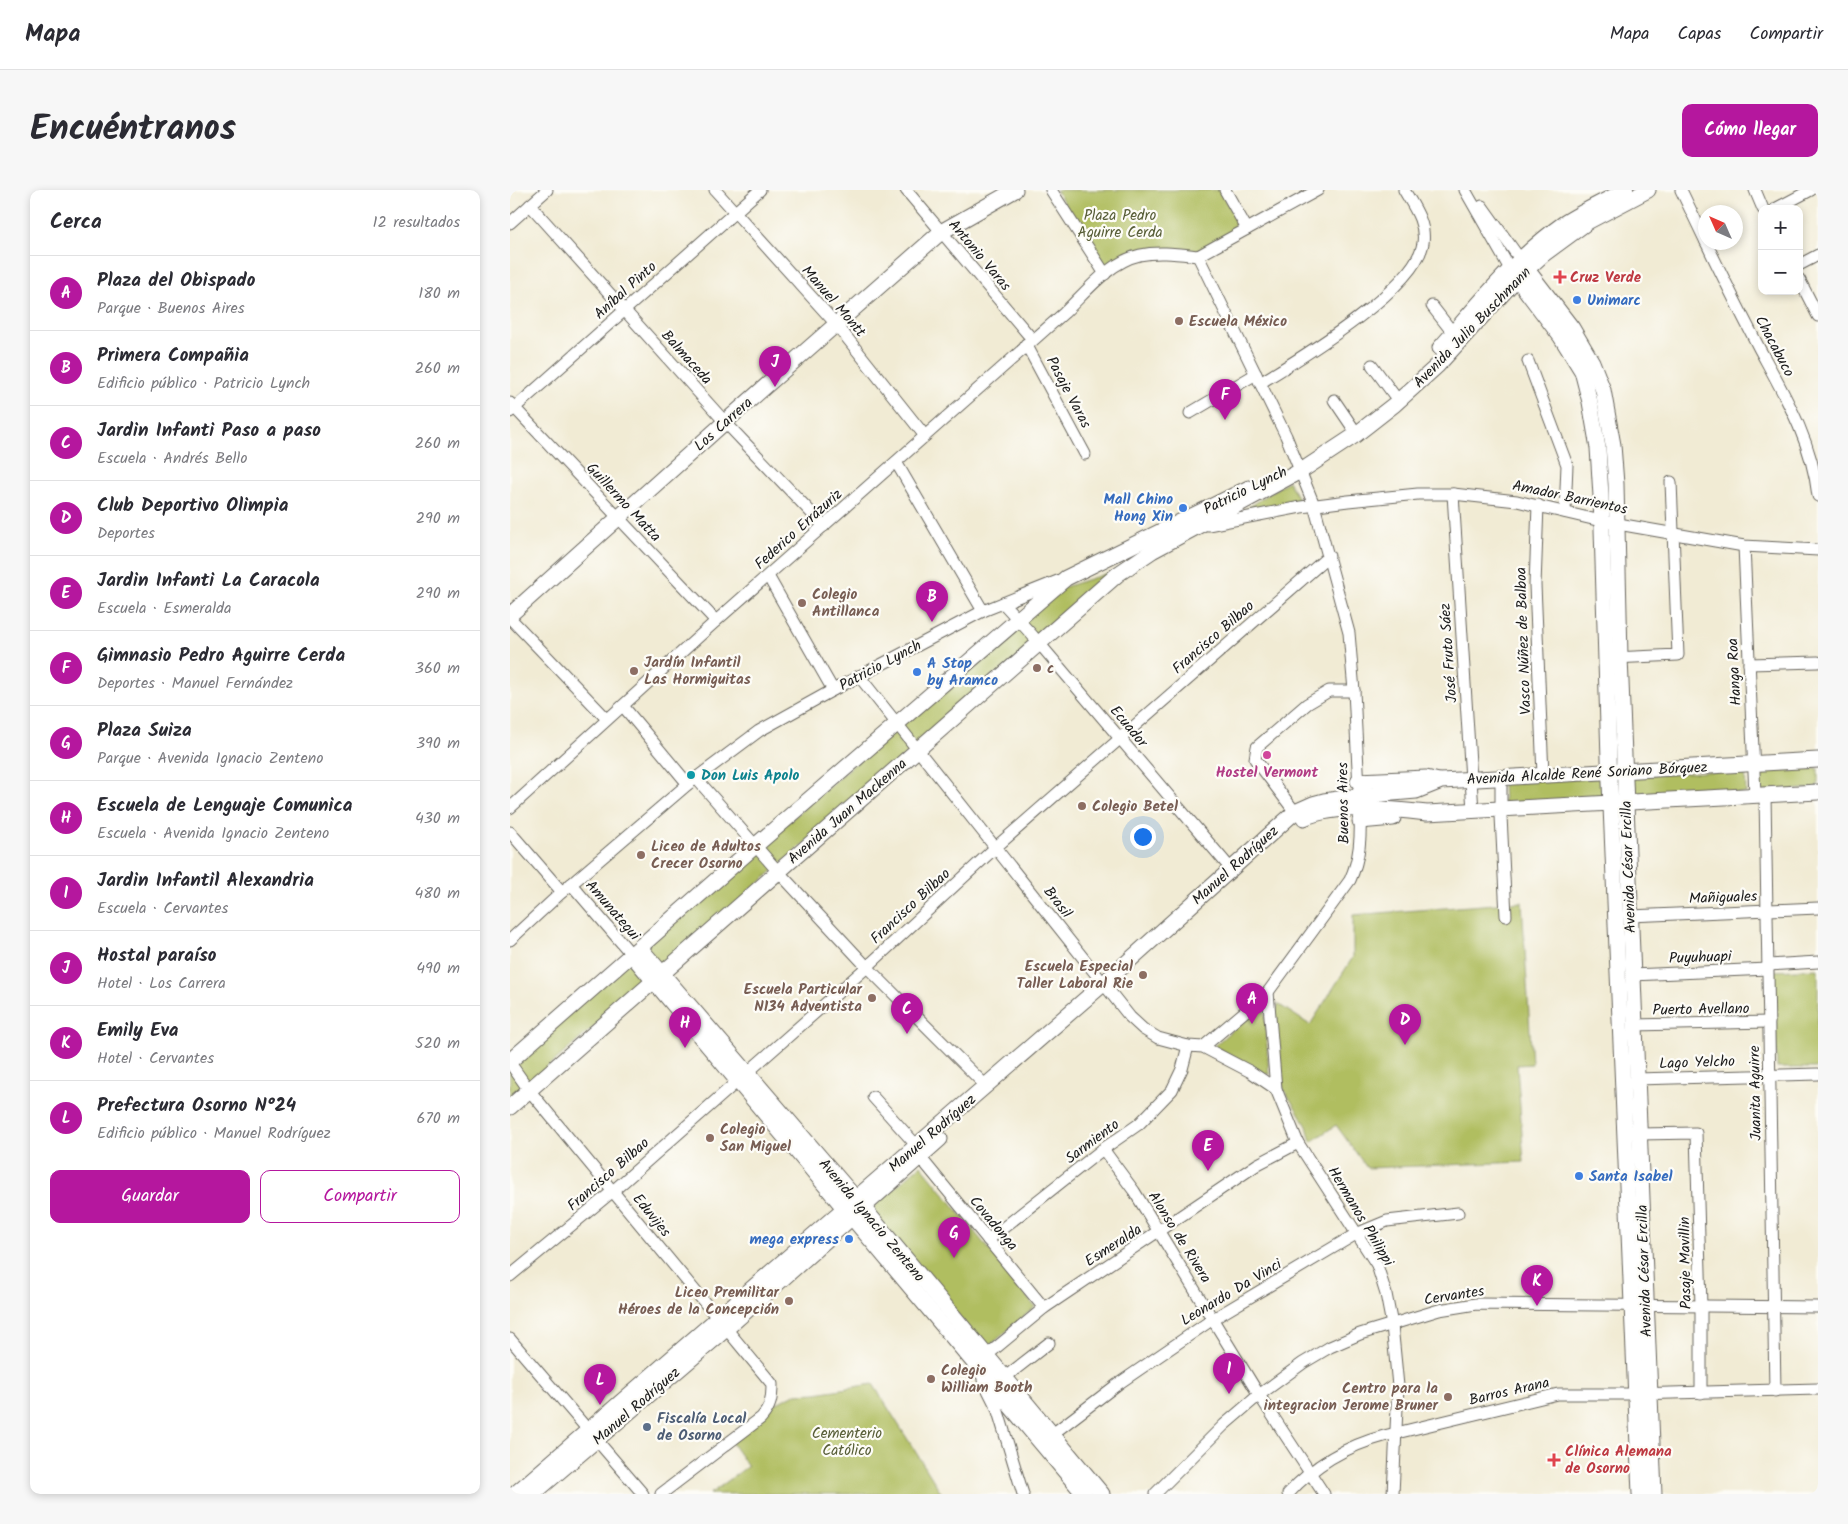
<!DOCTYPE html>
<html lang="es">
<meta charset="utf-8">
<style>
body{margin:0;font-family:Kalam,sans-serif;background:#f7f7f7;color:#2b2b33}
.controls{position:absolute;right:15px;top:15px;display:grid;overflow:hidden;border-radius:10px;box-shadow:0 2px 8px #0003}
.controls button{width:45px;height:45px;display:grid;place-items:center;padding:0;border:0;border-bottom:1px solid #e1e1e2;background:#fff;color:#2b2b33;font:25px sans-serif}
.compass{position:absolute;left:1188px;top:15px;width:45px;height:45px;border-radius:50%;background:#fff;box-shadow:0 2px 8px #0003;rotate:315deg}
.you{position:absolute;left:632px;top:646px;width:18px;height:18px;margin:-12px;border:4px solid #fff;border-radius:50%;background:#1a73e8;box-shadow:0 0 0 8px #1a73e833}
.badge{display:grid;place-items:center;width:32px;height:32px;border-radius:50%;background:#b5179e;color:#fff;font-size:16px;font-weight:700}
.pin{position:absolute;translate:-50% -41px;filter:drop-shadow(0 1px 2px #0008)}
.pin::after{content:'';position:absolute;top:26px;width:18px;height:15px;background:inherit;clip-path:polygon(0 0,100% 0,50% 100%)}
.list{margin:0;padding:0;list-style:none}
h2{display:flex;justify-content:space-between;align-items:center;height:65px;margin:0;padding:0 20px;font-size:21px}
h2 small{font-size:16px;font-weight:400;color:#7c7c81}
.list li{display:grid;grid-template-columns:32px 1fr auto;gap:15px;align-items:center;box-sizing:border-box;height:75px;padding:0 20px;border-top:1px solid #e1e1e2}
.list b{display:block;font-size:19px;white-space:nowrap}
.list p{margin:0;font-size:16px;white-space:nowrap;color:#7c7c81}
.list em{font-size:16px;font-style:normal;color:#7c7c81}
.actions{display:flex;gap:10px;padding:15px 20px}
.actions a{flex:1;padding:11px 0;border:1px solid #b5179e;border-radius:10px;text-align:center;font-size:18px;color:#b5179e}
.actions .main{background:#b5179e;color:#fff}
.map{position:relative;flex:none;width:1308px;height:1304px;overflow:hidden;border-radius:10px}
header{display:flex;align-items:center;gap:30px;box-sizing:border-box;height:70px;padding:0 25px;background:#fff;border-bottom:1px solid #e1e1e2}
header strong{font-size:24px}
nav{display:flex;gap:28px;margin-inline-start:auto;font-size:18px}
.intro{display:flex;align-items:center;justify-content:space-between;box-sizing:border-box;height:120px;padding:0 30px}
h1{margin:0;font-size:35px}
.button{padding:12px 22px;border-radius:10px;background:#b5179e;color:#fff;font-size:18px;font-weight:700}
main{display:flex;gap:30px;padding:0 30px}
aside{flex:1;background:#fff;border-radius:10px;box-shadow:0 2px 8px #0003}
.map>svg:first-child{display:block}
</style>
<header>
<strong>Mapa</strong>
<nav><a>Mapa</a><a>Capas</a><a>Compartir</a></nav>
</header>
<div class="intro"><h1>Encuéntranos</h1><a class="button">Cómo llegar</a></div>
<main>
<aside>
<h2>Cerca<small>12 resultados</small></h2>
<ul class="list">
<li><span class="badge">A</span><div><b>Plaza del Obispado</b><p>Parque · Buenos Aires</p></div><em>180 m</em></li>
<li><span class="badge">B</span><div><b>Primera Compañia</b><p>Edificio público · Patricio Lynch</p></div><em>260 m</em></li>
<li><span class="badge">C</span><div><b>Jardin Infanti Paso a paso</b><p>Escuela · Andrés Bello</p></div><em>260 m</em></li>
<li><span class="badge">D</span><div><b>Club Deportivo Olimpia</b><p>Deportes</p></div><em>290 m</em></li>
<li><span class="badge">E</span><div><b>Jardin Infanti La Caracola</b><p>Escuela · Esmeralda</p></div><em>290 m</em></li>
<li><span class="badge">F</span><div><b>Gimnasio Pedro Aguirre Cerda</b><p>Deportes · Manuel Fernández</p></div><em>360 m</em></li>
<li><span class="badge">G</span><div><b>Plaza Suiza</b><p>Parque · Avenida Ignacio Zenteno</p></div><em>390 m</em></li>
<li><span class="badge">H</span><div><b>Escuela de Lenguaje Comunica</b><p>Escuela · Avenida Ignacio Zenteno</p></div><em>430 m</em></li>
<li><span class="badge">I</span><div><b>Jardin Infantil Alexandria</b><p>Escuela · Cervantes</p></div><em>480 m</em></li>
<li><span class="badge">J</span><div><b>Hostal paraíso</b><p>Hotel · Los Carrera</p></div><em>490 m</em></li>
<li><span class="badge">K</span><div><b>Emily Eva</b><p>Hotel · Cervantes</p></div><em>520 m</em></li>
<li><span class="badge">L</span><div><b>Prefectura Osorno N°24</b><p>Edificio público · Manuel Rodríguez</p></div><em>670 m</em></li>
</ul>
<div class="actions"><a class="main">Guardar</a><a>Compartir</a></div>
</aside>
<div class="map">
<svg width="1308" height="1304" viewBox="0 0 1308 1304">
<rect width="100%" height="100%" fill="#fdfcf7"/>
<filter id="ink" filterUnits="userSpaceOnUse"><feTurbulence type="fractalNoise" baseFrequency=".02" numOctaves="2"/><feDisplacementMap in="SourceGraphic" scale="10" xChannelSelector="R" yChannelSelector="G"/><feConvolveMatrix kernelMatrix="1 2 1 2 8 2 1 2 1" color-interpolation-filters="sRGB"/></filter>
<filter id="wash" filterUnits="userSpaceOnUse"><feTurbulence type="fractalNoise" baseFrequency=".0096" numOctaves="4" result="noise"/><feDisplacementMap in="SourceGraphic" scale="20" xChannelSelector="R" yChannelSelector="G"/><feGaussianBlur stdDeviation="1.12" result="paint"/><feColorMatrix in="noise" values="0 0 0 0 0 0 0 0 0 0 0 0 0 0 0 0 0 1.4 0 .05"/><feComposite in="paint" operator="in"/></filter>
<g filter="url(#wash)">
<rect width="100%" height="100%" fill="#f1ebd4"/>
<!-- green -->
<g fill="#b0be60" stroke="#666d3e">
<polygon points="546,0 710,0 732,40 688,63 651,60 597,79"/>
<polygon points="778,291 790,312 743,324 735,320"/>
<polygon points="608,380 0,910 0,874 545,400"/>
<polygon points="1308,578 1308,598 1250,602 1249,582"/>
<polygon points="1235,580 1236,603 1121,610 1119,586"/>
<polygon points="1093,586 1094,608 994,614 993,593"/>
<polygon points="1012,712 1022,874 1007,875 1014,972 857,978 826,935 801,952 797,936 773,898 765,826 768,814 800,835 843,767 843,725"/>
<polygon points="1308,779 1308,878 1267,878 1264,781"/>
<polygon points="754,812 759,885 704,856"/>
<polygon points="411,975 525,1117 476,1159 361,1019"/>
<polygon points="363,1194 432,1304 200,1304 238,1276 221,1252 259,1217 285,1204 306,1203"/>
</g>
</g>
<g filter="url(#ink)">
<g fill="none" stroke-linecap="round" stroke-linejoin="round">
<defs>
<g id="minor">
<polyline points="205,0 326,134 415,246"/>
<polyline points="396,0 522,149"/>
<polyline points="541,0 595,84"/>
<polyline points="715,0 737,39"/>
<polyline points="955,0 1000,79"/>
<polyline points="1171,0 1196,52"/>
<polyline points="1245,0 1253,19"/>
<polyline points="20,15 215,232 314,336"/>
<polyline points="972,16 1010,69"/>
<polyline points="1265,19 1301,0"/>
<polyline points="0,33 37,0"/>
<path d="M1196,52C1213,88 1231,123 1249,158C1275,206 1302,251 1308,306"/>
<polyline points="688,66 776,246 804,315 839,443 844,501 849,598"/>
<polyline points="688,66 808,0"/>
<polyline points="1289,75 1308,65"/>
<polyline points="1289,89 1308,126"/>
<polyline points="922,116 943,143"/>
<polyline points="516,154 575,264"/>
<polyline points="1018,171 1057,275 1055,322"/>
<polyline points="862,175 884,205"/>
<path d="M750,193C789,169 906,99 913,53C916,33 904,17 894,0"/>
<polyline points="824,210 843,238"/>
<polyline points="0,213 206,431"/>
<polyline points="0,222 250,0"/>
<polyline points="680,223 746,184"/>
<polyline points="386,272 473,421"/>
<polyline points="943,304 963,621"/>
<polyline points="1028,315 1025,395 1033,585"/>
<polyline points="698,335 791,317 838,311 908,304 943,304 1007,311 1091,331 1234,356 1308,360"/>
<polyline points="1234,356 1245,605"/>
<polyline points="258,386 323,500"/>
<polyline points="493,413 523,446 721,679"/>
<polyline points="0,428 97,529"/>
<polyline points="1103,468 1168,465 1161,292"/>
<polyline points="1239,474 1308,472"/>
<polyline points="349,486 620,827 633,839 648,848 678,856 693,857 741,882 766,899"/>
<polyline points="113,516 178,594"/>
<polyline points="186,588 264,677 357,777 476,896"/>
<polyline points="991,588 991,626 996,726"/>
<polyline points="1255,605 1265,1201"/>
<path d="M0,618L206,431L554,123C576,102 599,72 630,65C649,61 669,64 688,66"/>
<polyline points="785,622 745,569 747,557 797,514 819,501 844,501"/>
<polyline points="0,642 52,702"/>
<polyline points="61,694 122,765"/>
<polyline points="1120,726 1308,718"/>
<polyline points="0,750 52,702 178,594 249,541 323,500 473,421 550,390"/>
<polyline points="1258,775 1308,772"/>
<polyline points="1122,785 1258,779"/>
<polyline points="758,802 766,899 788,953 867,1075 876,1104 882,1135 888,1196 883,1304"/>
<polyline points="1124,835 1259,832"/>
<path d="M693,857L758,802L840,690C850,668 851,647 850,624"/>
<path d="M0,873L19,900L262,1194C262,1208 261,1217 251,1228L151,1304"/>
<polyline points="1126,889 1308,884"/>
<polyline points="363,907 407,956"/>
<polyline points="1129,944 1186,943 1191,1116 1191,1203"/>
<polyline points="593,959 624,1001 749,1205 814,1304"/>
<polyline points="410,967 534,1118"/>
<polyline points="478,1050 593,959 629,934 662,900 672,879 678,856"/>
<polyline points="0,1086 103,1001 357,777 486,657 819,366"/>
<polyline points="0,1149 133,1304"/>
<polyline points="470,1171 534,1118 748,974 788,953"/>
<polyline points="494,1188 539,1153"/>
<polyline points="473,1190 487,1218 513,1304"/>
<polyline points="536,1249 608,1194 703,1129 846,1044 877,1031 948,1023"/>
<polyline points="645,1304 714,1235 749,1205 793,1173 820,1157 850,1144 929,1120 966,1114 1308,1117"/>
<path d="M778,1304C804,1275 836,1256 874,1246L1048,1204H1125L1308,1199"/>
</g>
<g id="major">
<polyline points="1012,73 1062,138 1082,172 1093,200 1103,255 1106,294 1110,467 1144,1304"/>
<polyline points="1002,82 1051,147 1072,181 1080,212 1088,258 1091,306 1099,569 1130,1304"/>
<path d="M930,158C968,115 1005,68 1053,34C1073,21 1095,11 1116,0"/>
<polyline points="0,425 215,232 431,42 505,0"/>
<polyline points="848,591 916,588 929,591"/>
<path d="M794,628C824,614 884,619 917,623L1308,602"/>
<polyline points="850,631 883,628"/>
<polyline points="130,758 346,1009 592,1304"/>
<polyline points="122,765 574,1304"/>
<polyline points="0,871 245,656 556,388 739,298"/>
<polyline points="0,917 608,384 642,361 794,279 844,246 885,214 927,176 1007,88 1034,64 1079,31 1138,0"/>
<polyline points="5,1304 593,794 785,622 803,614 814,611 849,606 906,601 931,591 1308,570"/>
<polyline points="23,1304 216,1139 430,949"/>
</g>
</defs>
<!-- minor casing -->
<use href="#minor" stroke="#67645c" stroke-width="13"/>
<!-- major casing -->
<use href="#major" stroke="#67645c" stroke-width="17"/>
<!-- minor -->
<use href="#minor" stroke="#fff" stroke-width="11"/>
<!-- major -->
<use href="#major" stroke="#fff" stroke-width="15"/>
</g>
</g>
<!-- markers -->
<g fill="#e0444e" stroke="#fdfcf7" stroke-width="2">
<path d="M1047.5 79.5h5v5h5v5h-5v5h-5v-5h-5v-5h5z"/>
<path d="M1041.5 1262.5h5v5h5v5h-5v5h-5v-5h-5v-5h5z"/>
</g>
<g fill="#3f7fe0" stroke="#fdfcf7" stroke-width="2">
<circle cx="1067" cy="110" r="5"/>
<circle cx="673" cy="318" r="5"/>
<circle cx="407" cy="482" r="5"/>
<circle cx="1069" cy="986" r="5"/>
<circle cx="339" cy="1049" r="5"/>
</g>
<g fill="#8d6e63" stroke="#fdfcf7" stroke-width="2">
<circle cx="669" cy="131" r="5"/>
<circle cx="292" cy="413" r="5"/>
<circle cx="527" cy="478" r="5"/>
<circle cx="124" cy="481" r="5"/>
<circle cx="572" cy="616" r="5"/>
<circle cx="131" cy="665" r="5"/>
<circle cx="633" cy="785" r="5"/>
<circle cx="362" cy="808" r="5"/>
<circle cx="200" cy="948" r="5"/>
<circle cx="279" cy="1111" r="5"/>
<circle cx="421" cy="1189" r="5"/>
<circle cx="938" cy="1207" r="5"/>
</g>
<circle fill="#d1479c" stroke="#fdfcf7" stroke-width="2" cx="757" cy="565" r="5"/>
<circle fill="#0f9aa8" stroke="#fdfcf7" stroke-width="2" cx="181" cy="585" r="5"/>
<circle fill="#5c6f8a" stroke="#fdfcf7" stroke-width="2" cx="137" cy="1237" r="5"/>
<g text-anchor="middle" stroke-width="4.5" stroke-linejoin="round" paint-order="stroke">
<!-- park labels -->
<g font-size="15" fill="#575d37" stroke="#fdfcf7">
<text x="610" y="30">Plaza Pedro<tspan x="610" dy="17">Aguirre Cerda</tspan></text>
<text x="337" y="1248">Cementerio<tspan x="337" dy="17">Católico</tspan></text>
</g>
<!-- street labels -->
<g font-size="15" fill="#1c1c1c" stroke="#fdfcf7">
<text transform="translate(470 65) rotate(50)" y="5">Antonio Varas</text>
<text transform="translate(115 100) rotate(-42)" y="5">Aníbal Pinto</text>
<text transform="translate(324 111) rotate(49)" y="5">Manuel Montt</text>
<text transform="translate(962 137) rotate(-46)" y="5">Avenida Julio Buschmann</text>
<text transform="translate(1265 156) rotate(62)" y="5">Chacabuco</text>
<text transform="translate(177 167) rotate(48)" y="5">Balmaceda</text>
<text transform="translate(559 202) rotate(62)" y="5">Pasaje Varas</text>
<text transform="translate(213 234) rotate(-42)" y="5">Los Carrera</text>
<text transform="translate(735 300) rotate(-26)" y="5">Patricio Lynch</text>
<text transform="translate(1060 307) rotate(12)" y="5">Amador Barrientos</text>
<text transform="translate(114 312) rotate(47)" y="5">Guillermo Matta</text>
<text transform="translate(288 339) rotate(-42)" y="5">Federico Errázuriz</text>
<text transform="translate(703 447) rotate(-41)" y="5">Francisco Bilbao</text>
<text transform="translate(1013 451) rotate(-92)" y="5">Vasco Núñez de Balboa</text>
<text transform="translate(938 463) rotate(-94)" y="5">José Fruto Sáez</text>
<text transform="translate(370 475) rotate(-28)" y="5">Patricio Lynch</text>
<text transform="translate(1224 482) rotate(-93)" y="5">Hanga Roa</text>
<text transform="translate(619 536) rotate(50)" y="5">Ecuador</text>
<text transform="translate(1077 583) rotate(-3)" y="5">Avenida Alcalde René Soriano Bórquez</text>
<text transform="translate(833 613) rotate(-91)" y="5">Buenos Aires</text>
<text transform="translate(337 621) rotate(-41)" y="5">Avenida Juan Mackenna</text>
<text transform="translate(725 675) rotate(-42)" y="5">Manuel Rodríguez</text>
<text transform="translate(1118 677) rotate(-92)" y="5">Avenida César Ercilla</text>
<text transform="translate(1213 707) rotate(-2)" y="5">Mañiguales</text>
<text transform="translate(548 712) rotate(52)" y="5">Brasil</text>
<text transform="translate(400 716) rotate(-43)" y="5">Francisco Bilbao</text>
<text transform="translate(103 720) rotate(49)" y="5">Amunategui</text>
<text transform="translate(1190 767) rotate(-2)" y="5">Puyuhuapi</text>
<text transform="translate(1191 819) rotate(-1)" y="5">Puerto Avellano</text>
<text transform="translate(1187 872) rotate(-2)" y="5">Lago Yelcho</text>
<text transform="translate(1245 903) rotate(-91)" y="5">Juanita Aguirre</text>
<text transform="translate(422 943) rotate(-41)" y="5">Manuel Rodríguez</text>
<text transform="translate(582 951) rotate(-37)" y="5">Sarmiento</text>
<text transform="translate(98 984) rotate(-41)" y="5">Francisco Bilbao</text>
<text transform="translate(142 1025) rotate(51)" y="5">Eduvijes</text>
<text transform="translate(851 1026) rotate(59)" y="5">Hermanos Philippi</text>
<text transform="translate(362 1030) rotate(50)" y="5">Avenida Ignacio Zenteno</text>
<text transform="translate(484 1033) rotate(50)" y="5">Covadonga</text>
<text transform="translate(670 1047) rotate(58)" y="5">Alonso de Rivera</text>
<text transform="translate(603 1055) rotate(-33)" y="5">Esmeralda</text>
<text transform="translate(1175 1073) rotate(-91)" y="5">Pasaje Mavillin</text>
<text transform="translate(1134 1081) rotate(-92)" y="5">Avenida César Ercilla</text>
<text transform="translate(721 1102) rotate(-31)" y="5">Leonardo Da Vinci</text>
<text transform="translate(944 1105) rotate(-9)" y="5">Cervantes</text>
<text transform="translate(999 1201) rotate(-13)" y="5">Barros Arana</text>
<text transform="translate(126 1216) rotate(-41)" y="5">Manuel Rodríguez</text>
</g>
<!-- health labels -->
<g font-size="15" font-weight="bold" fill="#be3a42" stroke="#fdfcf7" text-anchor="start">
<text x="1060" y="92">Cruz Verde</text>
<text x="1055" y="1266">Clínica Alemana<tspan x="1055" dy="17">de Osorno</tspan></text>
</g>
<!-- shop labels -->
<g font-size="15" font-weight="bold" fill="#366cbe" stroke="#fdfcf7" text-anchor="start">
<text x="1077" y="115">Unimarc</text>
<text x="663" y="314" text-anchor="end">Mall Chino<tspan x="663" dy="17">Hong Xin</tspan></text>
<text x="417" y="478">A Stop<tspan x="417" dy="17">by Aramco</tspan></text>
<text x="1079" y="991">Santa Isabel</text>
<text x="329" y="1054" text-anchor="end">mega express</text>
</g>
<!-- education labels -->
<g font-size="15" font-weight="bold" fill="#785e54" stroke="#fdfcf7" text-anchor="start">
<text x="679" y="136">Escuela México</text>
<text x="302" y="409">Colegio<tspan x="302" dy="17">Antillanca</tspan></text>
<text x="134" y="477">Jardín Infantil<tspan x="134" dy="17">Las Hormiguitas</tspan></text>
<text x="537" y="483">c</text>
<text x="582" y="621">Colegio Betel</text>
<text x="141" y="661">Liceo de Adultos<tspan x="141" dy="17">Crecer Osorno</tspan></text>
<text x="623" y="781" text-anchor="end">Escuela Especial<tspan x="623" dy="17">Taller Laboral Rie</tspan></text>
<text x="352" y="804" text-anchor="end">Escuela Particular<tspan x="352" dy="17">N134 Adventista</tspan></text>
<text x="210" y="944">Colegio<tspan x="210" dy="17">San Miguel</tspan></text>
<text x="269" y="1107" text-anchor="end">Liceo Premilitar<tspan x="269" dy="17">Héroes de la Concepción</tspan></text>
<text x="431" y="1185">Colegio<tspan x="431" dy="17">William Booth</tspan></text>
<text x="928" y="1203" text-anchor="end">Centro para la<tspan x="928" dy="17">integracion Jerome Bruner</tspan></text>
</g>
<!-- hotel labels -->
<g font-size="15" font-weight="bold" fill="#b23c85" stroke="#fdfcf7">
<text x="757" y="587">Hostel Vermont</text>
</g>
<!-- culture labels -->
<g font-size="15" font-weight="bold" fill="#0d838f" stroke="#fdfcf7" text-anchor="start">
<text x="191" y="590">Don Luis Apolo</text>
</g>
<!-- service labels -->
<g font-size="15" font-weight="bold" fill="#4e5e75" stroke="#fdfcf7" text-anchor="start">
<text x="147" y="1233">Fiscalía Local<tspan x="147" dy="17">de Osorno</tspan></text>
</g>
</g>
</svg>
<div class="controls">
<button>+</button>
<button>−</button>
</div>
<svg class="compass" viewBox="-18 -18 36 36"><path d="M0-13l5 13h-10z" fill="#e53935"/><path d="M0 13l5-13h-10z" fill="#7c7c81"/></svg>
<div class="you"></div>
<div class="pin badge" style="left:742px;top:834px">A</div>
<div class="pin badge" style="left:422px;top:432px">B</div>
<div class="pin badge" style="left:397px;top:844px">C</div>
<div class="pin badge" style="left:895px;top:855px">D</div>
<div class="pin badge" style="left:698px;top:981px">E</div>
<div class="pin badge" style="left:715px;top:230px">F</div>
<div class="pin badge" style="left:444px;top:1068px">G</div>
<div class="pin badge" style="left:175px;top:858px">H</div>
<div class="pin badge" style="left:719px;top:1204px">I</div>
<div class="pin badge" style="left:265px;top:197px">J</div>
<div class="pin badge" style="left:1027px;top:1116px">K</div>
<div class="pin badge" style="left:90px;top:1215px">L</div>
</div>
</main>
